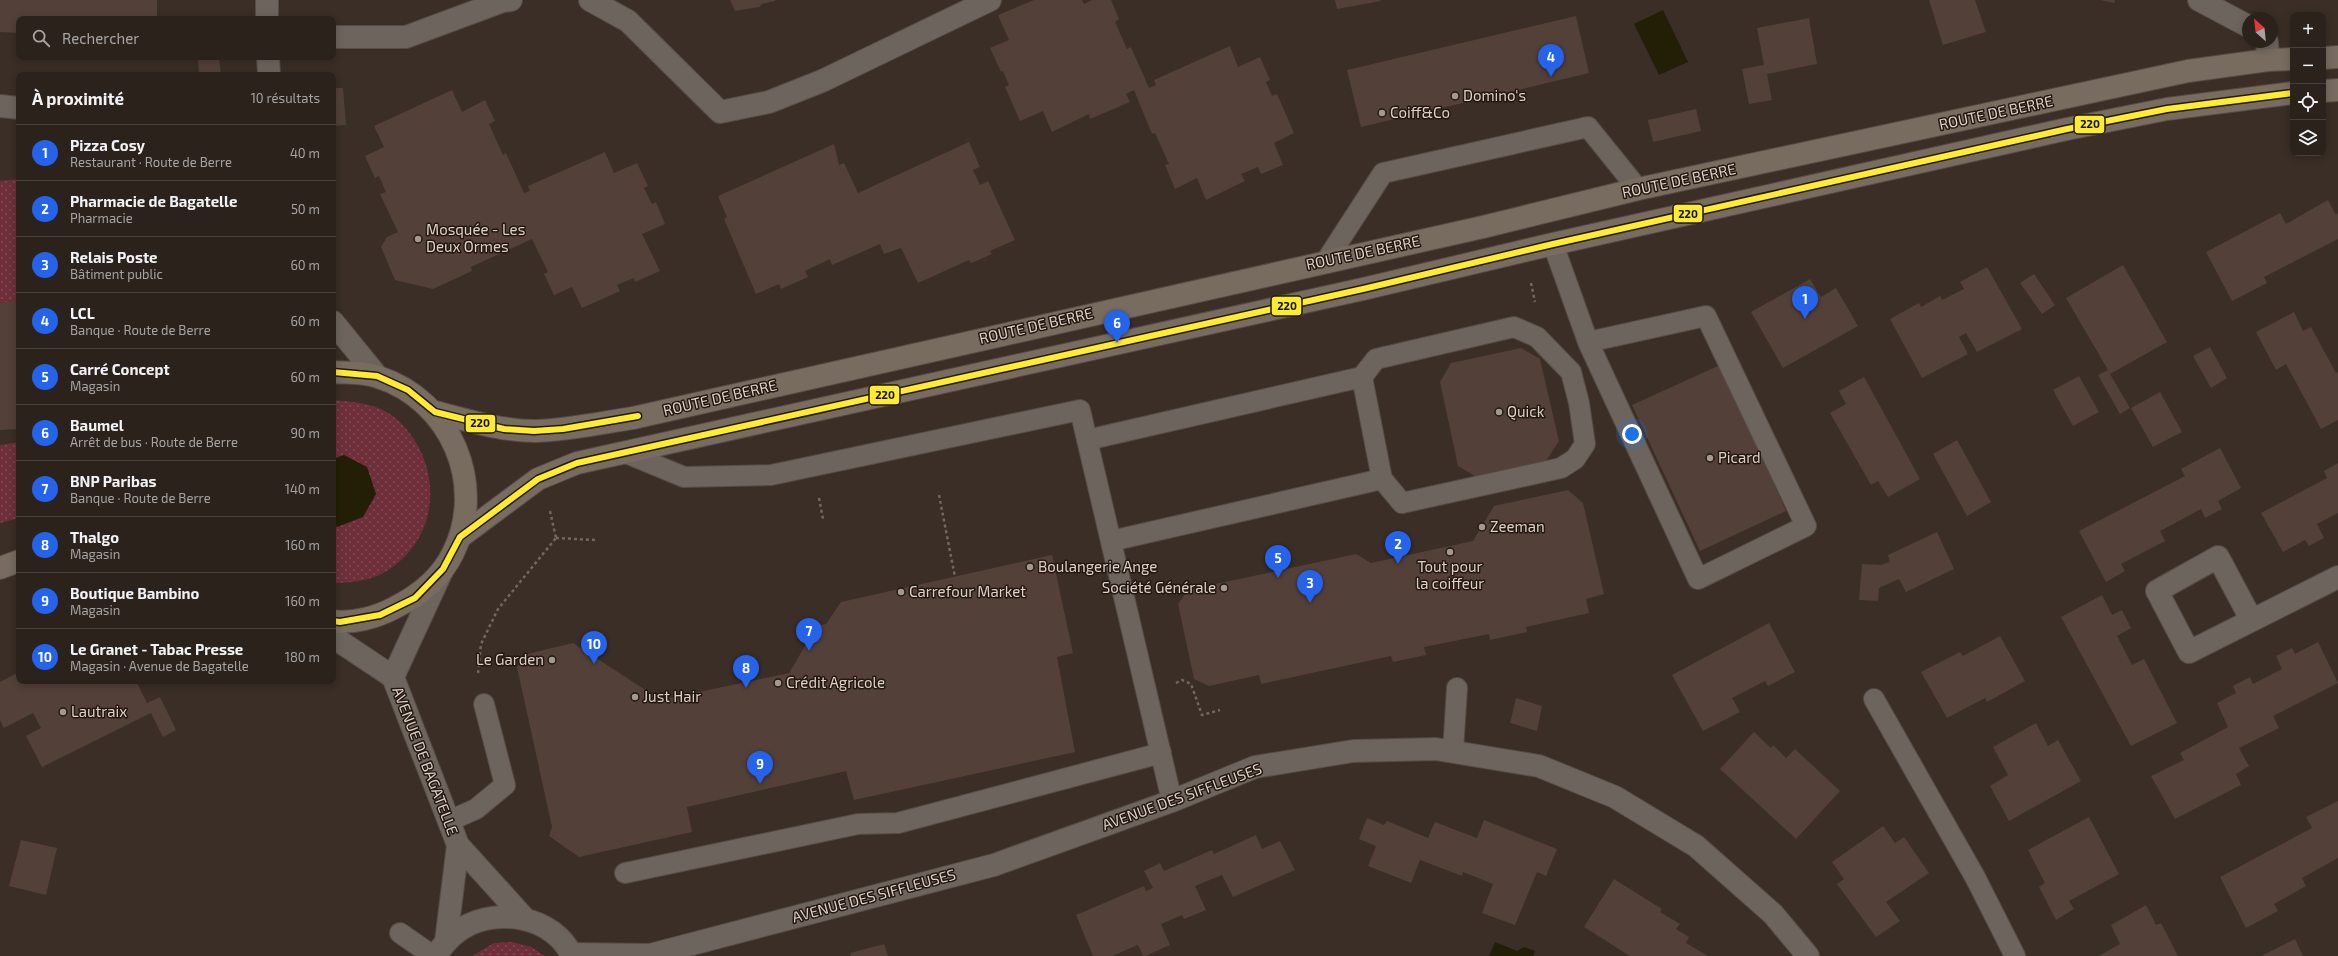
<!DOCTYPE html>
<html lang="fr">
<meta charset="utf-8">
<style>
body{margin:0;font-family:"Exo 2",sans-serif;background:#382f29;color:#f1f3f6}
.controls{position:absolute;right:12px;top:12px;display:grid;overflow:hidden;border-radius:8px;box-shadow:0 2px 10px #0003}
.controls button{width:36px;height:36px;display:grid;place-items:center;padding:0;border:0;border-bottom:1px solid #483f3b;background:#2c221c;color:#f1f3f6;font:20px sans-serif}
.compass{position:absolute;left:2242px;top:12px;width:36px;height:36px;border-radius:50%;background:#2c221c;box-shadow:0 2px 10px #0003;rotate:333deg}
.you{position:absolute;left:1632px;top:434px;width:14px;height:14px;margin:-10px;border:3px solid #fff;border-radius:50%;background:#1a73e8;box-shadow:0 0 0 6px #1a73e833}
.badge{display:grid;place-items:center;width:26px;height:26px;border-radius:50%;background:#2563eb;color:#fff;font-size:13px;font-weight:700}
.pin{position:absolute;translate:-50% -33px;filter:drop-shadow(0 1px 2px #0008)}
.pin::after{content:'';position:absolute;top:21px;width:14px;height:12px;background:inherit;clip-path:polygon(0 0,100% 0,50% 100%)}
.list{margin:0;padding:0;list-style:none}
h2{display:flex;justify-content:space-between;align-items:center;height:52px;margin:0;padding:0 16px;font-size:17px}
h2 small{font-size:13px;font-weight:400;color:#a6a4a3}
.list li{display:grid;grid-template-columns:26px 1fr auto;gap:12px;align-items:center;box-sizing:border-box;height:56px;padding:0 16px;border-top:1px solid #483f3b}
.list b{display:block;font-size:15px;white-space:nowrap}
.list p{margin:0;font-size:13px;white-space:nowrap;color:#a6a4a3}
.list em{font-size:13px;font-style:normal;color:#a6a4a3}
.icon{flex:none;width:22px;height:22px;fill:none;stroke:currentColor;stroke-width:2;stroke-linecap:round;stroke-linejoin:round}
.map{position:relative;flex:none;width:2338px;height:956px;overflow:hidden}
.search{position:absolute;background:#2c221c;box-shadow:0 2px 10px #0003;left:16px;top:16px;width:320px;height:44px;display:flex;align-items:center;gap:10px;box-sizing:border-box;padding:0 14px;border-radius:8px;color:#a6a4a3;font-size:15px}
.panel{position:absolute;background:#2c221c;box-shadow:0 2px 10px #0003;left:16px;top:72px;width:320px;height:612px;border-radius:8px}
.map>svg:first-child{display:block}
</style>
<div class="map">
<svg width="2338" height="956" viewBox="0 0 2338 956">
<defs>
<pattern id="grass-dots" width="8" height="8" patternUnits="userSpaceOnUse"><rect width="8" height="8" fill="#6f2f3a"/><path d="M2 2h.1M6 6h.1" fill="none" stroke="#834c55" stroke-width="1.8" stroke-linecap="round"/></pattern>
</defs>
<rect width="100%" height="100%" fill="#3a2e26"/>
<!-- grass -->
<g fill="url(#grass-dots)">
<polygon points="19,179 19,300 0,303 0,181"/>
<path d="M333,400C353,402 377,403 394,417C445,459 443,540 383,573C368,581 350,583 333,583Z"/>
<polygon points="19,442 19,518 0,523 0,445"/>
<polygon points="512,942 531,947 545,956 472,956 494,943"/>
</g>
<!-- water -->
<g fill="#221f06">
<polygon points="1663,10 1688,62 1659,75 1634,24"/>
<polygon points="344,455 367,467 376,494 363,517 337,527 333,524 333,459"/>
<polygon points="1495,942 1517,951 1524,947 1535,951 1533,956 1489,956"/>
</g>
<!-- building -->
<g fill="#534039">
<polygon points="0,0 157,0 157,19 19,19 19,33 0,32"/>
<polygon points="730,0 775,0 775,1 762,4 759,7 735,11"/>
<polygon points="1034,0 1082,0 1084,4 1092,0 1111,0 1119,19 1115,22 1127,49 1131,47 1149,88 1156,85 1154,80 1230,46 1238,67 1260,57 1270,80 1266,82 1272,96 1277,94 1294,133 1274,143 1283,165 1261,174 1258,167 1241,174 1245,181 1206,200 1197,178 1175,189 1165,165 1169,164 1155,133 1152,134 1134,90 1126,94 1130,102 1090,119 1089,114 1052,132 1043,111 1020,121 1005,87 1009,85 1003,71 1001,72 990,48 1009,40 998,15"/>
<polygon points="1335,0 1380,0 1381,1 1337,9"/>
<polygon points="1929,0 1975,0 1986,32 1943,45"/>
<polygon points="2100,0 2115,0 2114,3"/>
<polygon points="1576,16 1589,73 1361,127 1347,70"/>
<polygon points="1809,18 1817,64 1767,74 1772,100 1749,104 1742,69 1764,65 1757,28"/>
<polygon points="198,57 219,57 221,75 199,75"/>
<polygon points="333,88 343,88 346,125 333,126"/>
<polygon points="452,90 462,112 485,100 495,121 489,124 503,155 506,153 524,193 530,191 528,186 605,152 614,173 637,163 648,186 644,188 652,204 656,202 665,224 642,234 660,271 635,282 634,278 617,285 620,291 582,308 572,287 554,295 544,274 548,272 532,239 471,267 472,271 433,289 395,280 381,247 387,237 398,232 380,194 386,192 379,176 375,178 365,156 384,147 374,126"/>
<polygon points="1696,109 1701,131 1653,142 1648,120"/>
<polygon points="969,142 980,167 973,170 980,185 988,181 1015,240 990,251 992,254 971,263 969,260 918,283 901,248 884,254 880,244 832,265 830,259 805,271 808,277 781,289 779,284 756,294 724,219 727,217 718,196 834,144 839,165 844,163 858,193"/>
<polygon points="2328,200 2336,215 2338,213 2338,239 2264,277 2267,283 2232,301 2206,252 2280,213 2286,224"/>
<polygon points="2123,265 2167,342 2110,374 2130,408 2120,414 2098,375 2108,370 2066,298"/>
<polygon points="1987,267 2022,329 1977,352 1966,333 1959,337 1968,354 1922,378 1890,319 1919,303 1921,307 1940,296 1942,300 1964,289 1960,282"/>
<polygon points="2034,274 2055,305 2042,314 2020,283"/>
<polygon points="1810,279 1821,297 1836,288 1858,326 1783,368 1751,312"/>
<polygon points="19,300 19,429 0,430 0,303"/>
<polygon points="2294,312 2303,331 2311,327 2336,373 2338,372 2338,420 2321,429 2286,364 2276,370 2256,332"/>
<polygon points="2210,347 2227,378 2211,388 2193,356"/>
<polygon points="1521,348 1540,359 1559,441 1546,461 1475,476 1458,466 1440,382 1451,363"/>
<polygon points="1720,365 1786,511 1700,551 1632,405"/>
<polygon points="2079,376 2099,412 2073,426 2053,390"/>
<polygon points="1864,377 1920,479 1888,497 1878,481 1871,485 1830,413 1846,404 1839,391"/>
<polygon points="2160,392 2182,432 2153,447 2131,408"/>
<polygon points="1957,440 1991,502 1967,516 1933,454"/>
<polygon points="2220,448 2241,488 2218,501 2222,509 2205,518 2201,509 2160,531 2165,541 2121,564 2125,571 2106,582 2079,531 2185,476 2181,469"/>
<polygon points="2338,463 2338,513 2317,524 2324,538 2309,546 2305,540 2283,552 2261,513 2327,478 2324,471"/>
<polygon points="1568,490 1583,503 1604,594 1586,599 1589,613 1526,627 1527,632 1490,640 1489,634 1424,647 1426,655 1393,662 1391,656 1261,684 1259,675 1209,686 1194,679 1178,604 1188,590 1356,554 1371,563 1473,541 1494,506"/>
<polygon points="1937,532 1954,569 1906,592 1899,579 1879,588 1878,601 1859,600 1862,564 1881,565 1890,562 1888,555"/>
<polygon points="1052,555 1073,653 1057,657 1075,752 854,800 846,771 687,807 692,832 579,857 549,836 552,827 517,667 527,654 573,643 661,700 789,673 817,626 826,624 841,602"/>
<polygon points="2102,595 2112,615 2122,610 2131,628 2117,636 2132,665 2144,659 2177,723 2131,746 2061,617"/>
<polygon points="1769,623 1795,672 1768,686 1765,681 1732,698 1740,712 1703,731 1672,675"/>
<polygon points="2000,636 2025,681 1987,702 1985,698 1947,718 1921,672 1960,652 1963,656"/>
<polygon points="2318,642 2338,683 2273,716 2279,728 2239,748 2249,766 2236,774 2241,785 2175,819 2151,776 2184,760 2180,753 2228,727 2217,703 2236,693 2233,686 2250,677 2253,684 2282,669 2276,656 2292,648 2295,654"/>
<polygon points="19,672 19,681 136,681 147,703 160,697 176,730 163,737 151,713 42,767 26,736 41,728 33,713 4,728 0,720 0,682"/>
<polygon points="1516,698 1542,706 1537,731 1510,723"/>
<polygon points="2036,723 2048,746 2058,740 2081,781 2009,821 1990,786 2008,775 1993,747"/>
<polygon points="1754,732 1771,748 1773,745 1786,758 1795,749 1840,791 1796,839 1720,769"/>
<polygon points="2338,801 2338,858 2302,878 2306,886 2274,904 2278,911 2246,928 2220,877 2312,828 2306,817"/>
<polygon points="2089,817 2119,874 2069,901 2074,909 2056,920 2039,887 2045,883 2028,850"/>
<polygon points="1367,818 1384,825 1387,821 1428,838 1435,822 1477,838 1484,820 1557,849 1546,876 1537,872 1515,925 1482,913 1493,884 1463,872 1462,876 1420,860 1411,883 1368,866 1376,846 1359,839"/>
<polygon points="1883,826 1895,843 1904,837 1929,873 1886,902 1900,921 1876,937 1837,884 1844,879 1832,862"/>
<polygon points="1256,835 1262,849 1280,841 1295,870 1233,897 1222,875 1195,886 1206,910 1184,919 1182,915 1161,924 1170,945 1145,956 1143,956 1138,945 1112,956 1093,956 1076,915 1144,886 1146,891 1153,888 1144,871 1160,863 1164,871 1212,850 1214,854"/>
<polygon points="21,840 57,848 46,895 9,886"/>
<polygon points="1614,879 1662,909 1660,912 1680,924 1676,929 1689,937 1686,943 1708,956 1630,956 1584,927"/>
<polygon points="2146,905 2156,925 2161,923 2178,956 2099,956 2120,944 2111,925"/>
<polygon points="2295,939 2303,956 2261,956"/>
<polygon points="884,944 888,956 851,956 850,953"/>
</g>
<g fill="none" stroke-linecap="round" stroke-linejoin="round">
<defs>
<g id="service">
<polyline points="1553,244 1588,342 1698,579 1806,526 1706,316 1588,342"/>
<polyline points="1326,261 1383,173 1588,127 1638,189"/>
<polyline points="1087,440 1362,377 1376,359 1514,327 1537,337 1571,372 1579,403 1585,444 1575,459 1561,468 1402,503 1382,479 1362,377"/>
<polyline points="626,453 684,477 771,475 1080,410 1172,801"/>
<polyline points="1111,541 1382,479"/>
<polyline points="1874,699 1975,877 2015,956"/>
<polyline points="1453,751 1457,688"/>
<polyline points="449,821 476,809 505,785 484,704"/>
<polyline points="625,873 858,824 898,823 1161,753"/>
<polyline points="400,933 433,956"/>
</g>
<g id="minor">
<polyline points="590,0 628,21 720,112 769,102 822,81 990,0"/>
<polyline points="2199,0 2248,26"/>
<polyline points="333,37 406,37 503,1 511,0"/>
<polyline points="2267,42 2268,60"/>
<polyline points="0,106 19,108"/>
<polyline points="2251,619 2218,557 2157,591 2189,652 2338,577"/>
</g>
<g id="tertiary">
<polyline points="267,19 267,0"/>
<polyline points="268,57 269,75"/>
<polyline points="333,322 377,376"/>
<polyline points="333,637 393,677 458,845 525,919"/>
<polyline points="393,677 442,571"/>
<polyline points="446,941 458,845"/>
<polyline points="571,954 650,955 994,865 1172,801 1255,767 1353,751 1436,749 1539,766 1615,797 1696,846 1773,914 1808,956"/>
<path d="M435,956C443,945 451,935 463,928C497,907 554,916 572,956"/>
</g>
<g id="primary">
<polyline points="2323,58 2338,57"/>
<polyline points="2323,91 2338,90"/>
<path d="M333,372C347,373 365,372 378,377C451,400 487,485 453,553C441,578 418,596 394,608C377,617 353,624 333,621"/>
<path d="M435,412C467,420 501,431 535,431C567,430 600,423 633,418L1483,227L1638,189L2188,71L2268,60L2293,59"/>
<polyline points="460,537 538,479 577,463 1363,289 1553,244 2067,129 2167,109 2293,93"/>
<polyline points="0,568 19,561"/>
</g>
</defs>
<!-- service casing -->
<use href="#service" stroke="#554b44" stroke-width="22"/>
<!-- minor casing -->
<use href="#minor" stroke="#554b44" stroke-width="24"/>
<!-- tertiary casing -->
<use href="#tertiary" stroke="#554b44" stroke-width="24"/>
<!-- primary casing -->
<use href="#primary" stroke="#554b44" stroke-width="24"/>
<!-- path -->
<g stroke="#706862" stroke-width="2.5" stroke-dasharray="3 3" stroke-linecap="butt">
<polyline points="1531,283 1535,302"/>
<polyline points="939,495 955,577"/>
<polyline points="819,498 823,519"/>
<polyline points="550,511 556,538"/>
<polyline points="556,538 595,540"/>
<polyline points="478,673 481,644 498,609 556,538"/>
<polyline points="1176,683 1182,680 1191,684 1202,715 1220,710"/>
</g>
<!-- service -->
<use href="#service" stroke="#6d645d" stroke-width="20"/>
<!-- minor -->
<use href="#minor" stroke="#6d645d" stroke-width="22"/>
<!-- tertiary -->
<use href="#tertiary" stroke="#6d645d" stroke-width="22"/>
<!-- primary -->
<use href="#primary" stroke="#776c5f" stroke-width="22"/>
<defs>
<g id="bus-1">
<polyline points="333,372 377,376 408,390 435,412 504,429 534,431 563,429 638,416"/>
<polyline points="333,621 340,622 380,615 415,598 443,569 460,537 538,479 577,463 1363,289 1553,244 2067,129 2167,109 2293,93"/>
</g>
</defs>
<!-- bus-1 casing -->
<use href="#bus-1" stroke="#221811" stroke-width="9"/>
<!-- bus-1 -->
<use href="#bus-1" stroke="#ffeb2f" stroke-width="6"/>
</g>
<!-- markers -->
<g fill="#a5988f" stroke="#221811" stroke-width="1.5">
<circle cx="1455" cy="96" r="4"/>
<circle cx="1382" cy="113" r="4"/>
<circle cx="418" cy="239" r="4"/>
<circle cx="1499" cy="412" r="4"/>
<circle cx="1710" cy="458" r="4"/>
<circle cx="1482" cy="527" r="4"/>
<circle cx="1450" cy="552" r="4"/>
<circle cx="1030" cy="567" r="4"/>
<circle cx="1224" cy="588" r="4"/>
<circle cx="901" cy="592" r="4"/>
<circle cx="552" cy="660" r="4"/>
<circle cx="778" cy="683" r="4"/>
<circle cx="635" cy="697" r="4"/>
<circle cx="63" cy="712" r="4"/>
</g>
<g text-anchor="middle" stroke-width="3" stroke-linejoin="round" paint-order="stroke">
<!-- poi labels -->
<g font-size="15" fill="#dfd1c7" stroke="#221811" text-anchor="start">
<text x="1463" y="101">Domino's</text>
<text x="1390" y="118">Coiff&amp;Co</text>
<text x="426" y="235">Mosquée - Les<tspan x="426" dy="17">Deux Ormes</tspan></text>
<text x="1507" y="417">Quick</text>
<text x="1718" y="463">Picard</text>
<text x="1490" y="532">Zeeman</text>
<text x="1038" y="572">Boulangerie Ange</text>
<text x="1450" y="572" text-anchor="middle">Tout pour<tspan x="1450" dy="17">la coiffeur</tspan></text>
<text x="1216" y="593" text-anchor="end">Société Générale</text>
<text x="909" y="597">Carrefour Market</text>
<text x="544" y="665" text-anchor="end">Le Garden</text>
<text x="786" y="688">Crédit Agricole</text>
<text x="643" y="702">Just Hair</text>
<text x="71" y="717">Lautraix</text>
</g>
<!-- street labels -->
<g font-size="15" fill="#dfd1c7" stroke="#221811">
<text transform="translate(1996 113) rotate(-12)" y="5">ROUTE DE BERRE</text>
<text transform="translate(1679 181) rotate(-12)" y="5">ROUTE DE BERRE</text>
<text transform="translate(1363 253) rotate(-12)" y="5">ROUTE DE BERRE</text>
<text transform="translate(1036 326) rotate(-13)" y="5">ROUTE DE BERRE</text>
<text transform="translate(720 398) rotate(-13)" y="5">ROUTE DE BERRE</text>
<text transform="translate(425 761) rotate(69)" y="5">AVENUE DE BAGATELLE</text>
<text transform="translate(1182 797) rotate(-20)" y="5">AVENUE DES SIFFLEUSES</text>
<text transform="translate(874 896) rotate(-15)" y="5">AVENUE DES SIFFLEUSES</text>
</g>
</g>
<g stroke="#221811" stroke-width="1.5">
<rect x="2074" y="115" width="31" height="19" rx="4" fill="#ffeb2f"/>
<rect x="1673" y="204" width="30" height="19" rx="4" fill="#ffeb2f"/>
<rect x="1271" y="296" width="31" height="20" rx="4" fill="#ffeb2f"/>
<rect x="869" y="385" width="31" height="20" rx="4" fill="#ffeb2f"/>
<rect x="465" y="414" width="31" height="19" rx="4" fill="#ffeb2f"/>
</g>
<g font-size="11" text-anchor="middle" font-weight="bold" fill="#111">
<text x="2090" y="128">220</text>
<text x="1688" y="218">220</text>
<text x="1287" y="310">220</text>
<text x="885" y="399">220</text>
<text x="480" y="427">220</text>
</g>
</svg>
<div class="controls">
<button>+</button>
<button>−</button>
<button><svg class="icon" aria-label="locate" viewBox="0 0 24 24"><circle cx="12" cy="12" r="6"/><path d="M12 2v4M12 18v4M2 12h4M18 12h4"/></svg></button>
<button><svg class="icon" aria-label="layers" viewBox="0 0 24 24"><path d="M12 4l9 5-9 5-9-5zM3 14l9 5 9-5"/></svg></button>
</div>
<svg class="compass" viewBox="-18 -18 36 36"><path d="M0-13l5 13h-10z" fill="#e53935"/><path d="M0 13l5-13h-10z" fill="#a6a4a3"/></svg>
<div class="you"></div>
<div class="pin badge" style="left:1805px;top:319px">1</div>
<div class="pin badge" style="left:1398px;top:564px">2</div>
<div class="pin badge" style="left:1310px;top:603px">3</div>
<div class="pin badge" style="left:1551px;top:77px">4</div>
<div class="pin badge" style="left:1278px;top:578px">5</div>
<div class="pin badge" style="left:1117px;top:343px">6</div>
<div class="pin badge" style="left:809px;top:651px">7</div>
<div class="pin badge" style="left:746px;top:688px">8</div>
<div class="pin badge" style="left:760px;top:784px">9</div>
<div class="pin badge" style="left:594px;top:664px">10</div>
<div class="search"><svg class="icon" aria-label="search" viewBox="0 0 24 24"><circle cx="10" cy="10" r="6"/><path d="M15 15l6 6"/></svg>Rechercher</div>
<section class="panel">
<h2>À proximité<small>10 résultats</small></h2>
<ul class="list">
<li><span class="badge">1</span><div><b>Pizza Cosy</b><p>Restaurant · Route de Berre</p></div><em>40 m</em></li>
<li><span class="badge">2</span><div><b>Pharmacie de Bagatelle</b><p>Pharmacie</p></div><em>50 m</em></li>
<li><span class="badge">3</span><div><b>Relais Poste</b><p>Bâtiment public</p></div><em>60 m</em></li>
<li><span class="badge">4</span><div><b>LCL</b><p>Banque · Route de Berre</p></div><em>60 m</em></li>
<li><span class="badge">5</span><div><b>Carré Concept</b><p>Magasin</p></div><em>60 m</em></li>
<li><span class="badge">6</span><div><b>Baumel</b><p>Arrêt de bus · Route de Berre</p></div><em>90 m</em></li>
<li><span class="badge">7</span><div><b>BNP Paribas</b><p>Banque · Route de Berre</p></div><em>140 m</em></li>
<li><span class="badge">8</span><div><b>Thalgo</b><p>Magasin</p></div><em>160 m</em></li>
<li><span class="badge">9</span><div><b>Boutique Bambino</b><p>Magasin</p></div><em>160 m</em></li>
<li><span class="badge">10</span><div><b>Le Granet - Tabac Presse</b><p>Magasin · Avenue de Bagatelle</p></div><em>180 m</em></li>
</ul>
</section>
</div>
